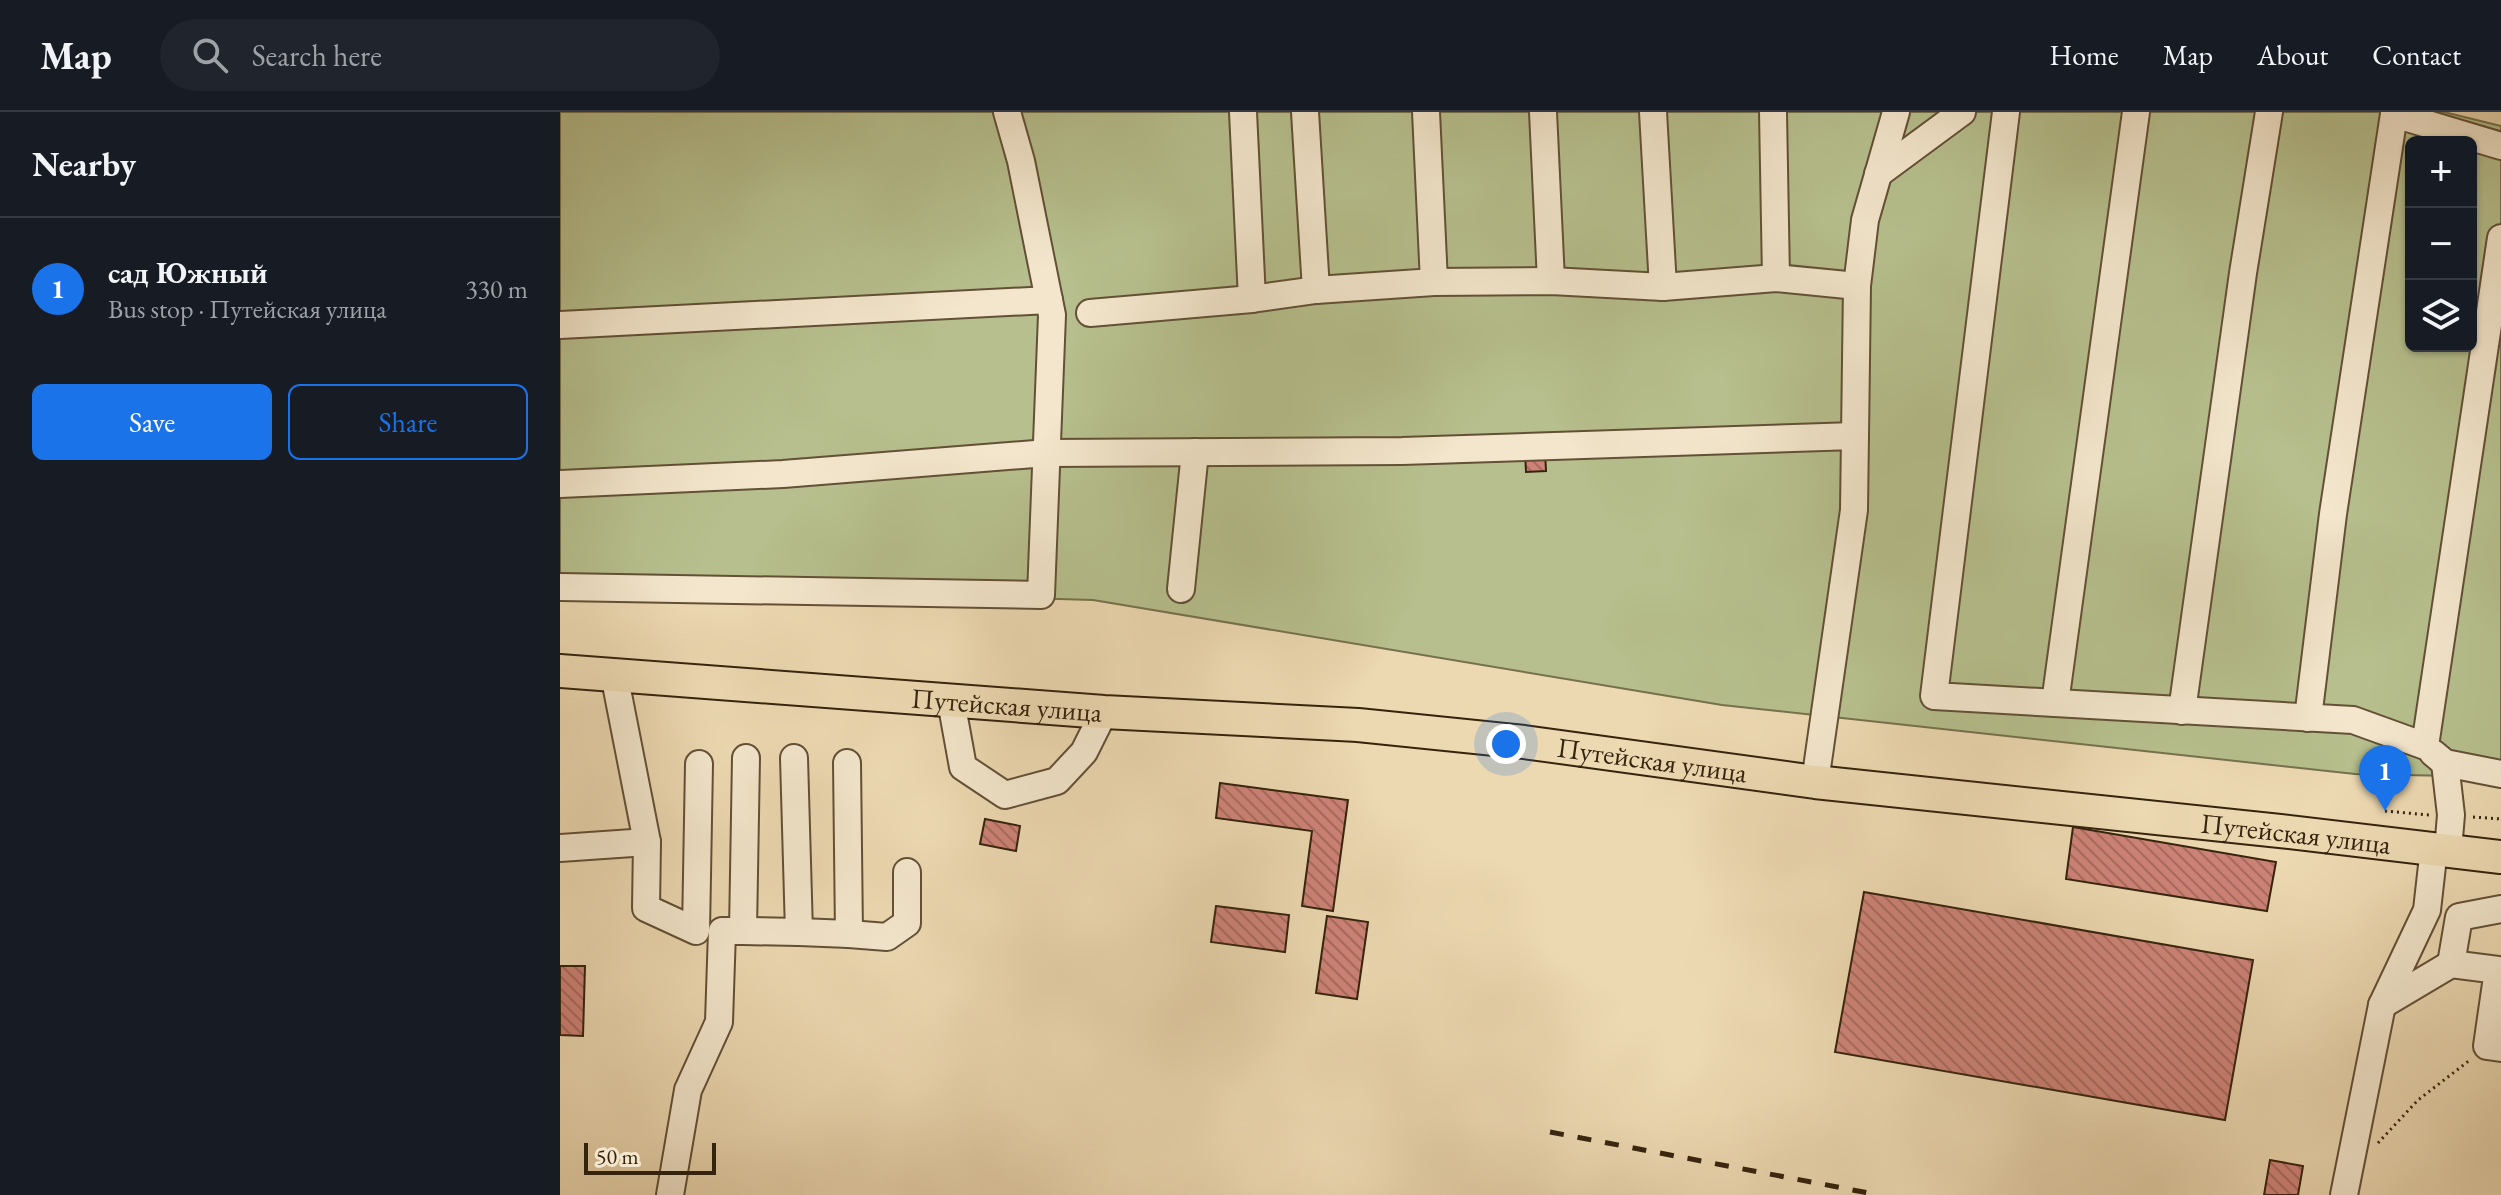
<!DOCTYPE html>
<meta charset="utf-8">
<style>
body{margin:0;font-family:"EB Garamond",serif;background:#20242c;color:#f1f3f6}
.controls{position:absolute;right:24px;top:24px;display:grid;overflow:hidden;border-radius:12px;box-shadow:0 2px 6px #0004}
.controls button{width:72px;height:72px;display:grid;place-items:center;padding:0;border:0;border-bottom:2px solid #363941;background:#171b24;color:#f1f3f6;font:40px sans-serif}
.scale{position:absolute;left:24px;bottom:20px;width:132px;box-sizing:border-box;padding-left:8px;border:4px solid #35230d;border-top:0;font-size:22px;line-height:28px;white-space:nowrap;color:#35230d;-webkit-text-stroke:6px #f3e6cc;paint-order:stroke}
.you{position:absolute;left:946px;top:632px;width:28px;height:28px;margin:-20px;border:6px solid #fff;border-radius:50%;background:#1a73e8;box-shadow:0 0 0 12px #1a73e833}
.badge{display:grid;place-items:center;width:52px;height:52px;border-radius:50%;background:#1a73e8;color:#fff;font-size:26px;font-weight:700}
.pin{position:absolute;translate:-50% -66px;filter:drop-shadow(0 2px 4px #0008)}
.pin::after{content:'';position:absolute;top:42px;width:28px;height:24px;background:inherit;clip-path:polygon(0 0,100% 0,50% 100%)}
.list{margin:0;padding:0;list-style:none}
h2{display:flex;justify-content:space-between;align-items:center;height:104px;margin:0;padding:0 32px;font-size:34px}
h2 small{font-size:26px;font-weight:400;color:#9ea1a6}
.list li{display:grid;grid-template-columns:52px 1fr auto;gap:24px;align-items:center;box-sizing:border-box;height:144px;padding:0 32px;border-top:2px solid #363941}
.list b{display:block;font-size:30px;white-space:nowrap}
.list p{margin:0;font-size:26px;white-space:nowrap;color:#9ea1a6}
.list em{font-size:26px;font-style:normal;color:#9ea1a6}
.actions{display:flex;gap:16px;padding:24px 32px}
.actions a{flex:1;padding:18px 0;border:2px solid #1a73e8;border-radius:12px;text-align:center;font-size:28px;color:#1a73e8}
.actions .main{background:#1a73e8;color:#fff}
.icon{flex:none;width:44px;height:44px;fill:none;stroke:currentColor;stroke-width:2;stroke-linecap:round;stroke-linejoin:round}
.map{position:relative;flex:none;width:1941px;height:1083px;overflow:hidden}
header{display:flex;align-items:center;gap:48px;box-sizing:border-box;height:112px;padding:0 40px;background:#171b24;border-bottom:2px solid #363941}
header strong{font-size:38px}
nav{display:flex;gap:44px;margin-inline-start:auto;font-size:28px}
.search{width:560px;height:72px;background:#20242c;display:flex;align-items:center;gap:20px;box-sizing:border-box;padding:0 28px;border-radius:44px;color:#9ea1a6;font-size:30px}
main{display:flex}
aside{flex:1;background:#171b24}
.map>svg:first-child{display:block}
</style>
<header>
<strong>Map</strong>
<div class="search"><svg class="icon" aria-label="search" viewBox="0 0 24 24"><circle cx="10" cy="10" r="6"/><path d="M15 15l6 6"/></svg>Search here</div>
<nav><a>Home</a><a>Map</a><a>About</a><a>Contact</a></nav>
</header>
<main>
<aside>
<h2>Nearby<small></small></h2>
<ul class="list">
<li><span class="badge">1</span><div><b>сад Южный</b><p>Bus stop · Путейская улица</p></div><em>330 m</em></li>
</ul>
<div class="actions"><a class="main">Save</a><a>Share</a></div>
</aside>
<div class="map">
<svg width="1941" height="1083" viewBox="0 0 1941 1083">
<defs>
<pattern id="building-back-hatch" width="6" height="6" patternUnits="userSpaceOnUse" patternTransform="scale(2)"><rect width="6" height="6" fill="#cd8377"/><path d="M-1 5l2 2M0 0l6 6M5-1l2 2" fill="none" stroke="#a76b60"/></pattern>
</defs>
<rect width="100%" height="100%" fill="#ecd8b1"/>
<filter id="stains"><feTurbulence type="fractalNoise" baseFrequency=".0025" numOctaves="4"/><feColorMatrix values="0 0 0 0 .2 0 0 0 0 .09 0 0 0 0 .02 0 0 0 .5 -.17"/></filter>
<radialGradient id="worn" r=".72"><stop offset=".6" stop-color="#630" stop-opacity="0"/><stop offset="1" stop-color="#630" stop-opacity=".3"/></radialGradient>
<!-- green -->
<path fill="#b6bf8d" stroke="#76714d" stroke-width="2" fill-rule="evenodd" d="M0,0H1884L1941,14V673L1892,664L1795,662L1162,593L533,488L0,473ZM1851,30H1911V234H1851Z"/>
<!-- building -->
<g fill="url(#building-back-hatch)" stroke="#35230d" stroke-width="2">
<polygon points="985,339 986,359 966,360 965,340"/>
<polygon points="660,671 788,688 773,799 742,794 752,719 656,706"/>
<polygon points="425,707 460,714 456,739 420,732"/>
<polygon points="1513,715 1716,750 1707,799 1506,767"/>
<polygon points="1304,780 1693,848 1665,1008 1275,940"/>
<polygon points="656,794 729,803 725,840 651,830"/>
<polygon points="767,804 808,810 797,887 756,881"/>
<polygon points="0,854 25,854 23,924 0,923"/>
<polygon points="1710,1048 1743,1054 1738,1083 1704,1083"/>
</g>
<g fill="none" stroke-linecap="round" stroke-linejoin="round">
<defs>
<g id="minor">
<polyline points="683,0 692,187 756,178 874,170 991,169 1103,175 1216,166 1297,174"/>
<polyline points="745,0 756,178"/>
<polyline points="866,0 874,170"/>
<polyline points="983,0 991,169"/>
<polyline points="1093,0 1103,175"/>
<polyline points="1213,0 1216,166"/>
<polyline points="1446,0 1374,584 1793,608 1865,634 1941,126"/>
<polyline points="1318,62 1402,0"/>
<polyline points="530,201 692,187"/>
<polyline points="0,213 489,188"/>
<polyline points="0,372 223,362 487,341 842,339 1295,324"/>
<polyline points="0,475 481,483 492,203 461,49 447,0"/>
<polyline points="621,477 635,340"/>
<polyline points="54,562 87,730 86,796 136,819 139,652"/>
<polyline points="391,589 403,655 445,683 497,669 524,640 544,600"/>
<polyline points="1495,591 1576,0"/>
<polyline points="1622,599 1683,161 1709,0"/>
<polyline points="1748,606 1773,402 1834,2 1941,34"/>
<polyline points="1873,641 1885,651 1941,662"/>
<polyline points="1885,651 1891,703 1888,738"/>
<polyline points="1255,670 1294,398 1297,174 1305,108 1336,0"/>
<polyline points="0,736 87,730"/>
<polyline points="167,819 183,819 186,646"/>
<polyline points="183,819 239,820 234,646"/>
<polyline points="239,820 289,822 287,651"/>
<polyline points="289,822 327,825 347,811 347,760"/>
<polyline points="1891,852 1899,805 1941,797"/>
<polyline points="1822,893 1891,852 1938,858 1927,934 1941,936"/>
<polyline points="110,1083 128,978 159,910 162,819"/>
<polyline points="1784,1083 1822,893 1867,798 1874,736"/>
</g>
<g id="major">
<path id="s1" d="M0,559L544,600L798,613L964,630L1255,670L1720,719L1941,745"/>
</g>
</defs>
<!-- minor casing -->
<use href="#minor" stroke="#635036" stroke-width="30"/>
<!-- major casing -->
<use href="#major" stroke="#35230d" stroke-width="36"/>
<!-- path -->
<g stroke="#35230d" stroke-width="3" stroke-dasharray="2 4" stroke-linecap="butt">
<polyline points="1825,699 1869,703"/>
<polyline points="1913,705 1941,707"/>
<polyline points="1818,1031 1858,988 1910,948"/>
</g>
<!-- minor -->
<use href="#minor" stroke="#f3e6cc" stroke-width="26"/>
<!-- major -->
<use href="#major" stroke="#ecd8b1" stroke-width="32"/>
<!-- rail -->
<polyline stroke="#35230d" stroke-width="5" stroke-dasharray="14 14" stroke-linecap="butt" points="990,1020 1319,1083"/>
</g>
<g text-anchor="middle" stroke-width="6" stroke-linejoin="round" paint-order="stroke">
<!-- street labels -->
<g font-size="28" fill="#35230d" stroke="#f3e6cc">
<text dy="10" stroke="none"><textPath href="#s1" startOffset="448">Путейская улица</textPath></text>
<text dy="10" stroke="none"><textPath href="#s1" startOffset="1096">Путейская улица</textPath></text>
<text dy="10" stroke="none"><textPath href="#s1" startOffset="1744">Путейская улица</textPath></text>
</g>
</g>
<rect width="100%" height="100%" filter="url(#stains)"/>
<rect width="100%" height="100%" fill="url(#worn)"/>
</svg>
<div class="controls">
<button>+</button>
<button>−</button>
<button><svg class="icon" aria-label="layers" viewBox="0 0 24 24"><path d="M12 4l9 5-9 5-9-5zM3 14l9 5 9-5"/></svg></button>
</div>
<div class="scale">50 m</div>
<div class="you"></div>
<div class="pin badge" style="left:1825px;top:699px">1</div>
</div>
</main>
